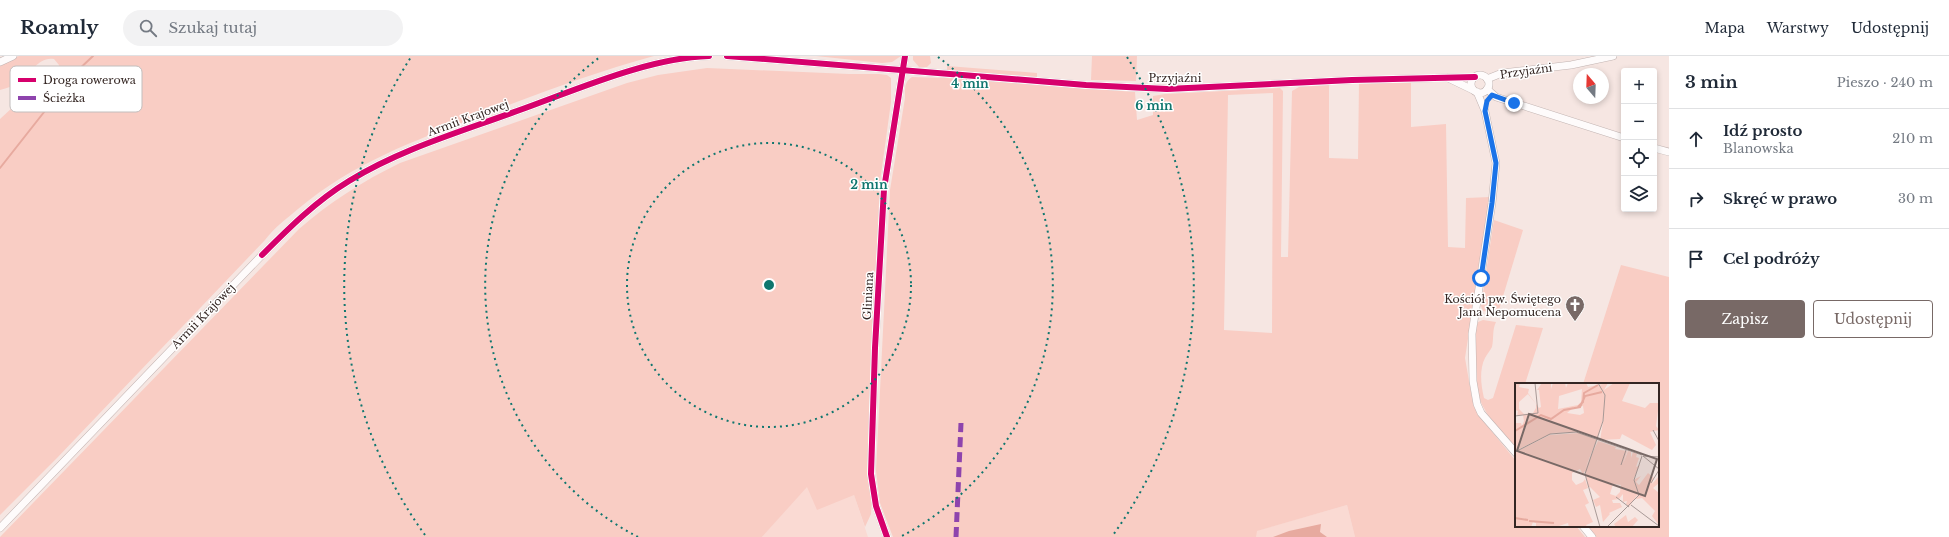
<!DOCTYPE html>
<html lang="pl">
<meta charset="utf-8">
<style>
body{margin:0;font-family:"Libre Baskerville",serif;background:#f2f2f3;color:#1f2937}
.controls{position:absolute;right:12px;top:12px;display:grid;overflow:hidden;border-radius:4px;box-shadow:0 2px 6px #0003}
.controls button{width:36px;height:36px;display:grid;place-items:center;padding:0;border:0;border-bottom:1px solid #e0e1e3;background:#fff;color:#1f2937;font:20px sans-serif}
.compass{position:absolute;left:1573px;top:12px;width:36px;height:36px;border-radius:50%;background:#fff;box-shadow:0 2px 6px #0003;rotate:341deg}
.stop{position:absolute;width:12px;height:12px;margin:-9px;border:3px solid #1a73e8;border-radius:50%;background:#fff}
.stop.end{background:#1a73e8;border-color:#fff;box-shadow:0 1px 4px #0008}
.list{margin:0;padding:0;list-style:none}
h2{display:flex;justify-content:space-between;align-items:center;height:52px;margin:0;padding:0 16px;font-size:17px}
h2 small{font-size:13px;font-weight:400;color:#747a83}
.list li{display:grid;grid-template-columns:26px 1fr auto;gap:12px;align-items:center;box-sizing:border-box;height:60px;padding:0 16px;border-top:1px solid #e0e1e3}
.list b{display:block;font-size:15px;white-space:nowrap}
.list p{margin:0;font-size:13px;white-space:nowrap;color:#747a83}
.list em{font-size:13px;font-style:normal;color:#747a83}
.actions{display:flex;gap:8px;padding:12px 16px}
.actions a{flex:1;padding:9px 0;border:1px solid #786966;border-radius:4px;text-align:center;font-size:14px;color:#786966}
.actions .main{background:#786966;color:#fff}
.icon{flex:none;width:22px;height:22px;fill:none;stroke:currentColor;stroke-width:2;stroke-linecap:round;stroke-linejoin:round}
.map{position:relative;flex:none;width:1669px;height:481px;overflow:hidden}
header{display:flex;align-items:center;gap:24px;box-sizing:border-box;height:56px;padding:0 20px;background:#fff;border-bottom:1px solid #e0e1e3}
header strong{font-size:19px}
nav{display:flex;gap:22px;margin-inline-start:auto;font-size:14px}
.search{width:280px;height:36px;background:#f2f2f3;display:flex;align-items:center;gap:10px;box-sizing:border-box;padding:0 14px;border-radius:22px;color:#747a83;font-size:15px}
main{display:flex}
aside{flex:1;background:#fff}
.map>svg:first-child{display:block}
</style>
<header>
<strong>Roamly</strong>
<div class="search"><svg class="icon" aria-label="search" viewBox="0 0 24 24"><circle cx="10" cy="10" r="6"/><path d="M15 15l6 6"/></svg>Szukaj tutaj</div>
<nav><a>Mapa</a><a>Warstwy</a><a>Udostępnij</a></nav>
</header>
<main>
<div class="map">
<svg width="1669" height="481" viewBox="0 0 1669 481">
<rect width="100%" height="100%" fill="#f6e6e2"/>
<!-- built -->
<g fill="#fadad3">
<polygon points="807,430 854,439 868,481 762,481"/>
<polygon points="1347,449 1355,481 1256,481 1256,475"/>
</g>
<!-- green -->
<g fill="#f9cdc4" fill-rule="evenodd">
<path d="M19,0H654C595,16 537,38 480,60C413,85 353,107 298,153C286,163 274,172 265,184L57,402L0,459V63L37,29L56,19L58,16L59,9L54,3C39,0 31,17 20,26C14,30 7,32 0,34V8Z"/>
<polygon points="816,0 901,0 892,6 882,7"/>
<polygon points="913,0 930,0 931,7 927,11 919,11 913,4"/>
<polygon points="1092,0 1137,0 1136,25 1091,24"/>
<polygon points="947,10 1037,17 1037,21 947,14"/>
<path d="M707,12L849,18H879L887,19L891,22V46L880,126L870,340L869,397L872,442L871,458L865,471L854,439L817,454L807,431L762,481H0L299,173C330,146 363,125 400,107L627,27L658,19Z"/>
<path d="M912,21L947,22L1135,36L1137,64L1153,59V40L1165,38L1280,32L1283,35L1281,201H1288L1292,35L1299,31L1329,29V102L1358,103L1359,27L1411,26V71L1446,68L1448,191L1465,192L1466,142L1490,141L1465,302L1472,342L1480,361L1516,405V470H1576L1585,481H1355L1347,449L1257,475L1256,481H893L880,447L876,415L890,134L905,42C905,33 904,26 912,21ZM1273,37L1272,277L1224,274L1228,39Z"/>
<polygon points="1494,164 1523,174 1498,257 1483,255 1481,250"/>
<polygon points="1621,209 1669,221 1669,481 1596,481 1588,470 1658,470 1658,328 1583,328"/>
<path d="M1483,264L1496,266C1492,274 1494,282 1492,291C1490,295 1487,298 1485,302C1479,314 1481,329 1484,342L1488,344L1493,342L1516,269L1543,272L1525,328H1516V354L1514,361H1516V393C1505,381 1493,369 1485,354C1471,331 1475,298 1476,272L1478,266Z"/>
</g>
<!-- water -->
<polygon fill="#e7aa9f" points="1321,468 1320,476 1327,481 1273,481 1289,475"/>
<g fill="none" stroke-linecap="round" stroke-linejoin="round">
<!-- stream -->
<polyline stroke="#e7aa9f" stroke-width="2" points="0,112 74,18 93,0"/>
<defs>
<g id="minor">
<polyline points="727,0 1086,29 1167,33 1352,24 1475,21"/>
<polyline points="0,6 13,0"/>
<circle cx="1480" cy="28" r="9"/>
<polyline points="1448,22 1473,34"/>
<polyline points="1487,23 1502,17 1571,9 1613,0"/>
<polyline points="1487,33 1496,41 1624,82"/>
<polyline points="1477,36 1485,55 1496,107 1492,147 1472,278 1473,325 1477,348 1481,357 1516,397"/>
<polyline points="1654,92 1669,96"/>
<polyline points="1583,470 1592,481"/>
<path d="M0,472L262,199C289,172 316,145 349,125C401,93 460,76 517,55C576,34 647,2 709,0"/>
<polyline points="887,481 876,450 871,418 875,292 884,133 905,0"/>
</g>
</defs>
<!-- minor casing -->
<use href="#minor" stroke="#c2b4b2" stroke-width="8"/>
<!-- minor -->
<use href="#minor" stroke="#fefbfb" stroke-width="7"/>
<!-- quiet -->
<polyline stroke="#8e44ad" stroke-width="5" stroke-dasharray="10 5" stroke-linecap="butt" points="956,481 961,367"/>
<defs>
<g id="cycleway">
<polyline points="727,0 1086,29 1167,33 1352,24 1475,21"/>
<path d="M262,199C289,172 316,145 349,125C401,93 460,76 517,55C576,34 647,2 709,0"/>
<polyline points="887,481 876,450 871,418 875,292 884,133 905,0"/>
</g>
</defs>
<!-- cycleway casing -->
<use href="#cycleway" stroke="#fff" stroke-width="8"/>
<!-- cycleway -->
<use href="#cycleway" stroke="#d6006c" stroke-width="6"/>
</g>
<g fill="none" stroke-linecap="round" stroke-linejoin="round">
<!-- route -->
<polyline stroke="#1a73e8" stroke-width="5" points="1481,222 1492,147 1496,107 1485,55 1487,45 1492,39 1514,47"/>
</g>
<!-- distance rings -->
<g fill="none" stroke="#0f766e" stroke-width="2" stroke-dasharray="2 4">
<circle cx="769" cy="229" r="142"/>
<path d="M638 481A284 284 0 0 1 600 1M938 1A284 284 0 0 1 900 481"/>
<path d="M425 479A425 425 0 0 1 411 1M1127 1A425 425 0 0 1 1113 479"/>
</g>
<!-- icons -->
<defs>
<symbol id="church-pin" viewBox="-11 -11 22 30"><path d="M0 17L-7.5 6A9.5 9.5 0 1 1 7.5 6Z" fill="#786966" stroke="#fff"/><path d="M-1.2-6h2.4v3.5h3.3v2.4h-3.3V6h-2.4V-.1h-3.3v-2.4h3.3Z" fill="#fff"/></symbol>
</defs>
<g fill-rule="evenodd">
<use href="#church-pin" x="1564" y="238" width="22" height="30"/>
</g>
<g text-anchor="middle" stroke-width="3" stroke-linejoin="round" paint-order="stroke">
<!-- street labels -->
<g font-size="11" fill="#342623" stroke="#fff">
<text transform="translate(1526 15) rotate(-8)" y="4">Przyjaźni</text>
<text x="1175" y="26">Przyjaźni</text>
<text transform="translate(468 62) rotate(-20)" y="4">Armii Krajowej</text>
<text transform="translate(868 240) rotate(-87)" y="4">Gliniana</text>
<text transform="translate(203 260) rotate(-46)" y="4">Armii Krajowej</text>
</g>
<!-- poi labels -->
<g font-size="11" fill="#342623" stroke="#fff" text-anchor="end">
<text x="1561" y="247">Kościół pw. Świętego<tspan x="1561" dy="13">Jana Nepomucena</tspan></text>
</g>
</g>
<!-- overview -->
<g transform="translate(1515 327)">
<rect width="144" height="144" fill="#f6e6e2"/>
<path d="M0,0H5L4,4L14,6L13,10L24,25L26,24L24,7H22L27,0L36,1V6L38,0H50L51,5L53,0H71L73,4L93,0L89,7L99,0H115L107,18L130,25L135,20H144L141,43L144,47L135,49L141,62L137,67L107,51L105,56L85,57L89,33L83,55L65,49L38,50L0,68V40H6L7,43L9,38L8,32L2,33L3,28L0,27ZM67,6L66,19L63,22L43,26L44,13ZM13,11L21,21V25L18,30L9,31L4,26V19ZM68,23L69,30L65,32L52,30L59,24ZM64,50L82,56L70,86L83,58L101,64L100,66L112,68L108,81L113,68L116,69V75L118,69L122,71L121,74L124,75L121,84L125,82L118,97L126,93L121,99L124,102L133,90L139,95L137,101L144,93V100L138,105L144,110L143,141L137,133L140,128L127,115L121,116L123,111L114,124L111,121L112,118L108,119V111L104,116L97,117L98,120H105L107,124L94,130L95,131L88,139L85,122L81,124L78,117L85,114L75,104H73L70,88L68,91L65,86L57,90V97L61,102L68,99L70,96L73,105L68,107L74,120L70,122L78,139L71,142L72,144H54L53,140L44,143L21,144V140L18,139L16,144H0V69L35,52ZM98,101L106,102L105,109L101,113L95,111ZM111,132L113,139L120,134L123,137L117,144H101L99,141Z" fill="#f9cdc4" fill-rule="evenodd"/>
<path fill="none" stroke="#e7aa9f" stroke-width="2" d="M63,24L68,19L69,10L83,2M0,48L26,32L36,36L49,27L65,24L70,13L87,9M0,135L13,137M14,138L39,140"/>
<path fill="none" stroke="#a89996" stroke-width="1" d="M83,0L90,12L88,38L70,91L85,144M0,33L23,30L20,0M138,47L144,58M0,69L35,51L61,49L127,72M128,73L144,86M128,73L144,74M106,82L111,67M136,100L144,87M101,114L114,124M116,122L144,143M92,144L124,112L119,97L127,73"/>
<path fill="#786966" fill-opacity="0.15" stroke="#786966" stroke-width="2" d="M14,31L142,76L130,113L2,68Z"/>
<rect width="144" height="144" fill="none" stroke="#342623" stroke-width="2"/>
</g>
<!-- legend -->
<rect x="10" y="10" width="132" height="46" rx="6" fill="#fff" stroke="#c2bebd" stroke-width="1"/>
<rect x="18" y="22" width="18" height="4" fill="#d6006c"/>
<rect x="18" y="40" width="18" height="4" fill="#8e44ad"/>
<g font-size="11" fill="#342623">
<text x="43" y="28">Droga rowerowa</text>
<text x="43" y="46">Ścieżka</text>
</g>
<circle cx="769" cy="229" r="6" fill="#0f766e" stroke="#fff" stroke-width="2"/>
<g font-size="12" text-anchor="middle" font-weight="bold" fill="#0f766e" stroke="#fff" stroke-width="3" stroke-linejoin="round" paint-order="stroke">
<text x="970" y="32">4 min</text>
<text x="1154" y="54">6 min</text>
<text x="869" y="133">2 min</text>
</g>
</svg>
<div class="controls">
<button>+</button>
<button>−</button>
<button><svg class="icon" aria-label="locate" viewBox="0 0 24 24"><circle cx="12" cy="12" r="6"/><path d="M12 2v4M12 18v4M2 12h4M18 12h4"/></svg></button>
<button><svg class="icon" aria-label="layers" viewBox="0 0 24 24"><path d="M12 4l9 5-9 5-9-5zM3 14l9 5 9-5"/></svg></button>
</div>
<svg class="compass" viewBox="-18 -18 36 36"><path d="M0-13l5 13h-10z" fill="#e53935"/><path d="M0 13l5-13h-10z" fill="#747a83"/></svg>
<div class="stop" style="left:1481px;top:222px"></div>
<div class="stop end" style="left:1514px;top:47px"></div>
</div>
<aside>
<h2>3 min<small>Pieszo · 240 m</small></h2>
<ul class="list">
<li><svg class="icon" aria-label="ahead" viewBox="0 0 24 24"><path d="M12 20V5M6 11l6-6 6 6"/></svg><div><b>Idź prosto</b><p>Blanowska</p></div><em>210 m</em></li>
<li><svg class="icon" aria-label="right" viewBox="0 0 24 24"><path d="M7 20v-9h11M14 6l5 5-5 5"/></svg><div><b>Skręć w prawo</b></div><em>30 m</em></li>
<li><svg class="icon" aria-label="arrive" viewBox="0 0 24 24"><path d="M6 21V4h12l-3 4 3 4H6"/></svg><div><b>Cel podróży</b></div></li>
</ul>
<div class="actions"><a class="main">Zapisz</a><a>Udostępnij</a></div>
</aside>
</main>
